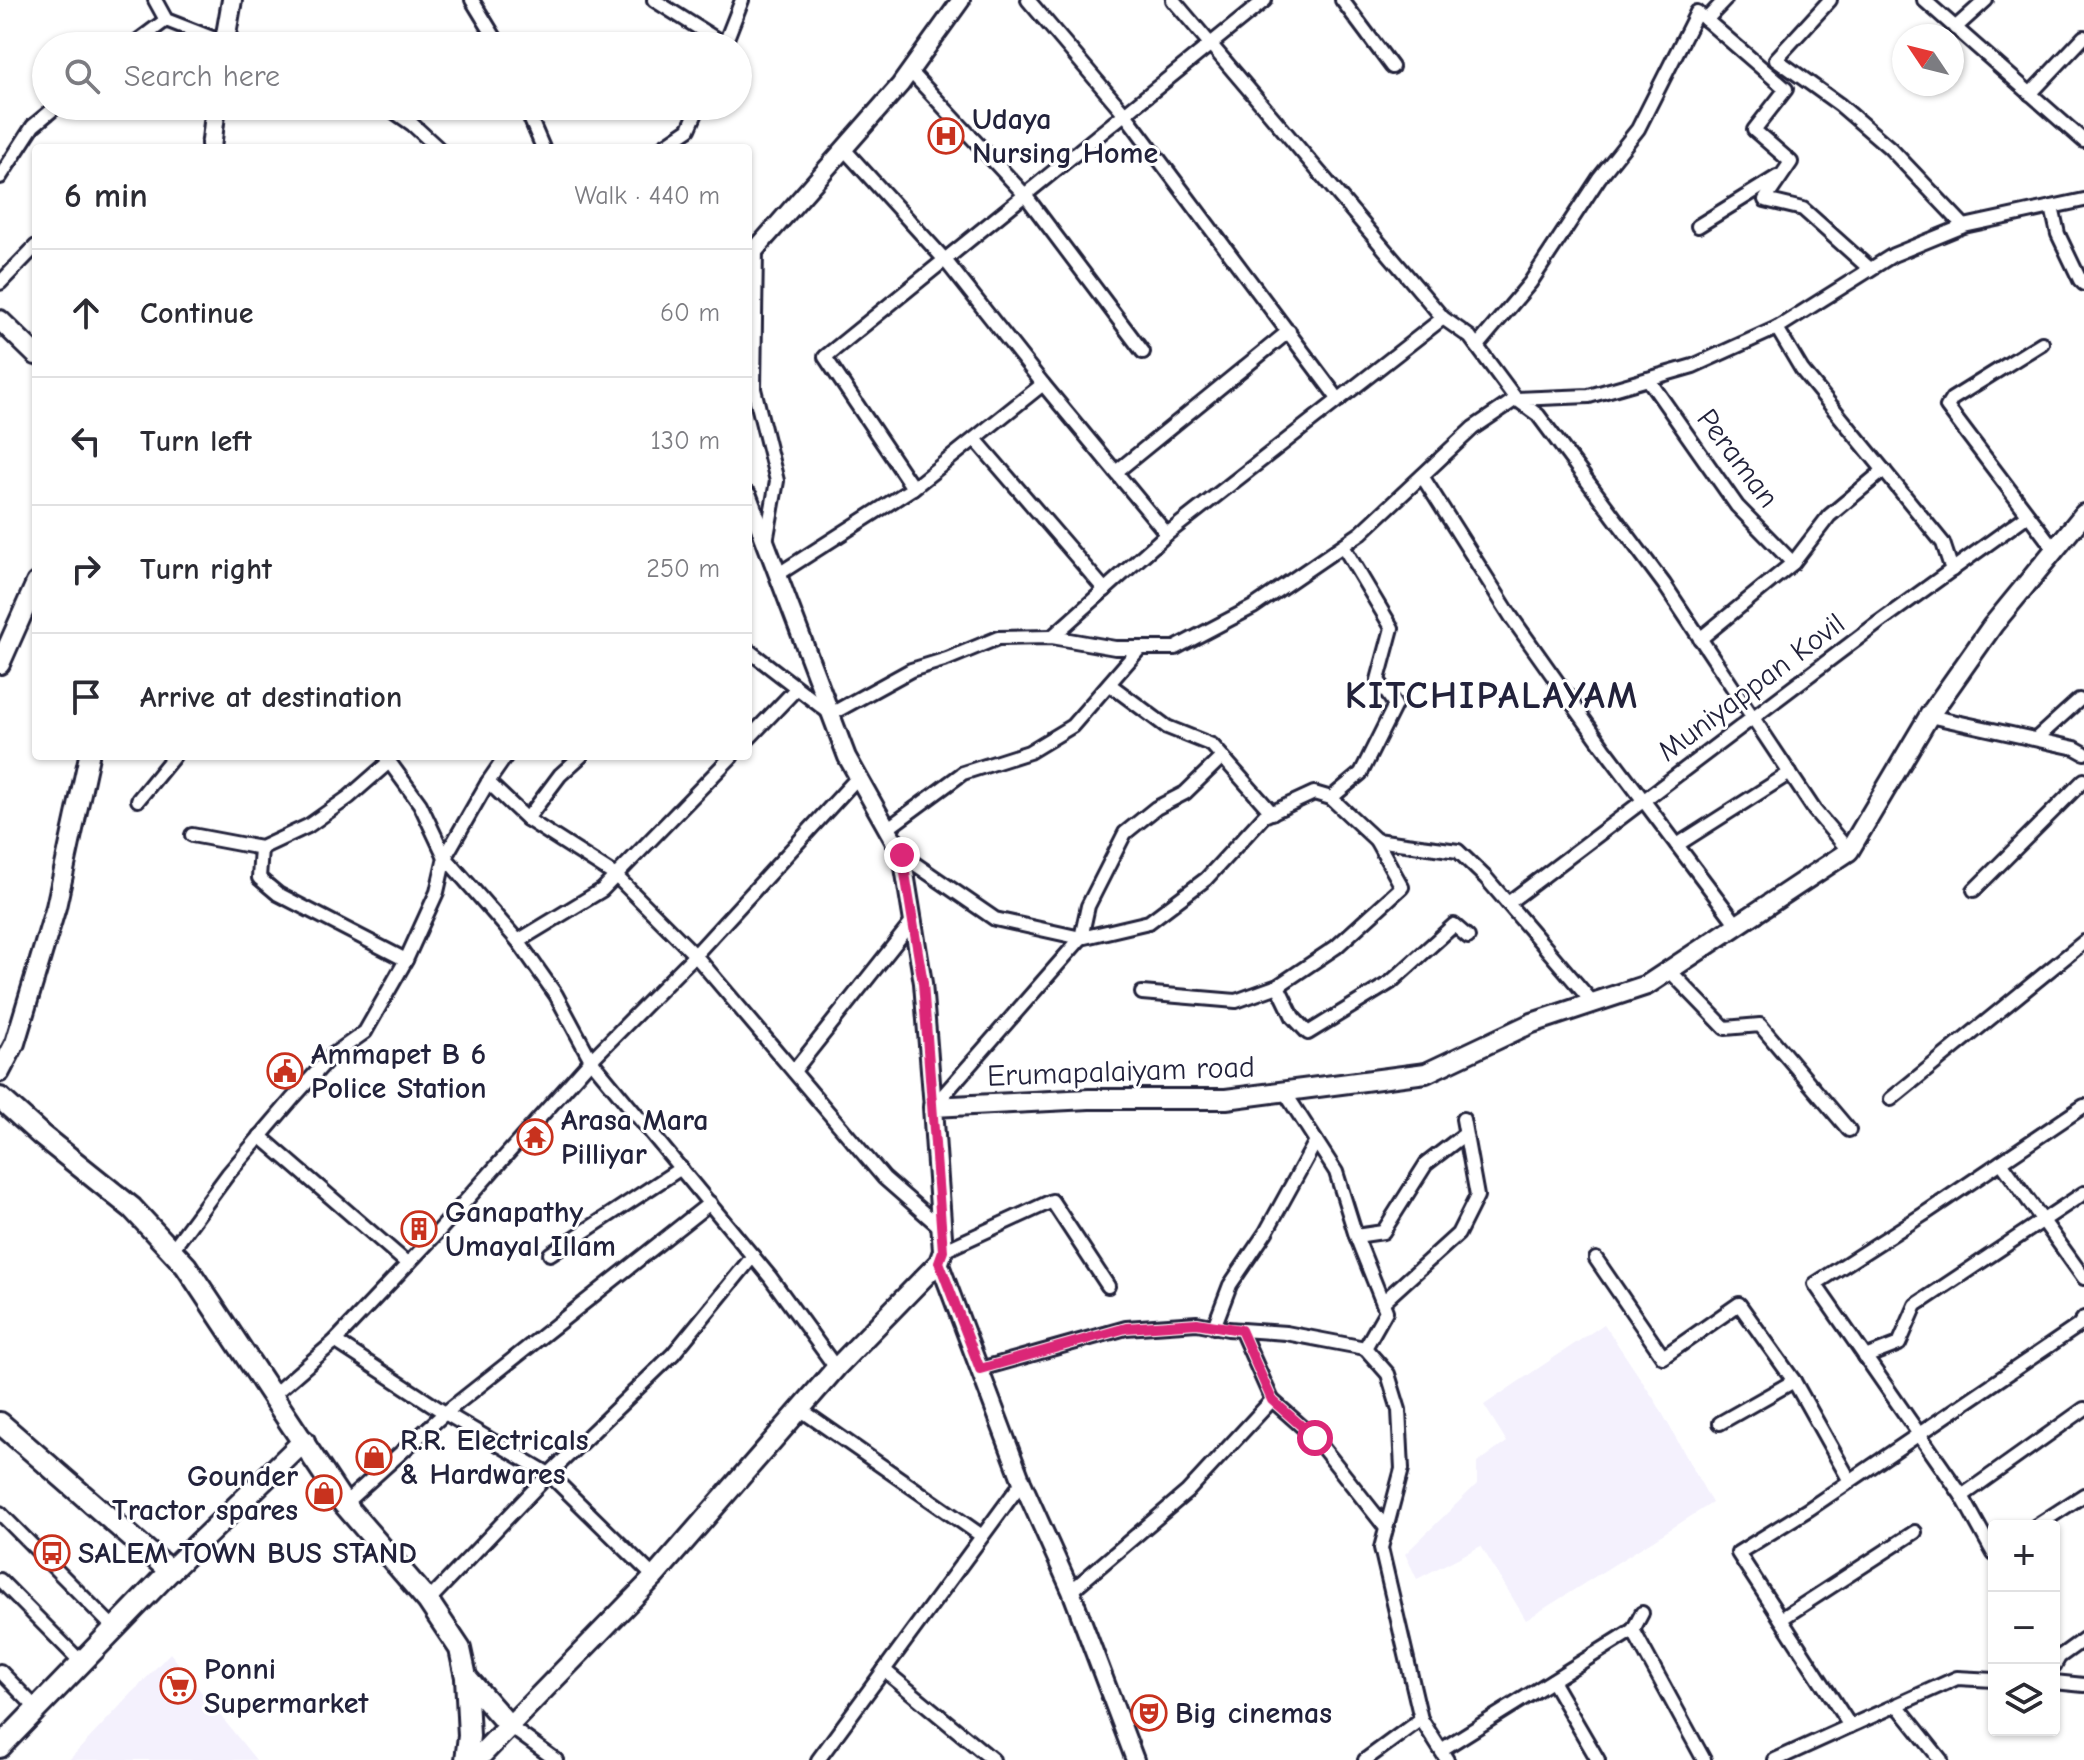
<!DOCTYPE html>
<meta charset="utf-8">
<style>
body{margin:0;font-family:"Comic Neue",sans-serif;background:#f2f2f3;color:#2b2b33}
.controls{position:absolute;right:24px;bottom:24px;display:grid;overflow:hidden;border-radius:8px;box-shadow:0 2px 6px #0004}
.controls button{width:72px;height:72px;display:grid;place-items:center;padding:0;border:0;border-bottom:2px solid #e1e1e2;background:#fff;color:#2b2b33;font:40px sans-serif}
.compass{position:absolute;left:1892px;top:24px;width:72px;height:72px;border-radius:50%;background:#fff;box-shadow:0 2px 6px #0004;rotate:305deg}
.stop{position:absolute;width:24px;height:24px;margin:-18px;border:6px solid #db2777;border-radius:50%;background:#fff}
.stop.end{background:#db2777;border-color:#fff;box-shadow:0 2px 8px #0008}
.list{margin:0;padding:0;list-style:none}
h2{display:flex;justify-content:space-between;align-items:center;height:104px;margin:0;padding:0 32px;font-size:34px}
h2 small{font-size:26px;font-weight:400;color:#7c7c81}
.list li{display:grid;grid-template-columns:52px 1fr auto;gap:24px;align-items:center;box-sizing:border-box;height:128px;padding:0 32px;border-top:2px solid #e1e1e2}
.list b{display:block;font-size:30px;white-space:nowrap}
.list em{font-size:26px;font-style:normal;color:#7c7c81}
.icon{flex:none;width:44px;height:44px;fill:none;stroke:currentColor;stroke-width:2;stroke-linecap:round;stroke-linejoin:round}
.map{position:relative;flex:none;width:2084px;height:1760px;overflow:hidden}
.search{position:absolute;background:#fff;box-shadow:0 2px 6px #0004;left:32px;top:32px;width:720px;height:88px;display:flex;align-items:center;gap:20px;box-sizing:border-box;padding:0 28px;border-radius:44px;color:#7c7c81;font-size:30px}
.panel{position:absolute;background:#fff;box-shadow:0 2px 6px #0004;left:32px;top:144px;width:720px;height:616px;border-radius:8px}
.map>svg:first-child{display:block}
</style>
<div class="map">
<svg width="2084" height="1760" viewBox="0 0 2084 1760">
<rect width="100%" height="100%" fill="#fff"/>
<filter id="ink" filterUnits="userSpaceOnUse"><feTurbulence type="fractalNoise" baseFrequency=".0125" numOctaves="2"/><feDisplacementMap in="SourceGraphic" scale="16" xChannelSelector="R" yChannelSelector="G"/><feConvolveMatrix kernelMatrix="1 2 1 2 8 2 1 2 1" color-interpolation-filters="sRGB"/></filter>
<g filter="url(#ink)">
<!-- built -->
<g fill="#f4f1fd">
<polygon points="1604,1324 1656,1402 1712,1503 1526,1620 1481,1546 1417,1579 1405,1554 1477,1484 1477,1463 1507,1442 1484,1405"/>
<polygon points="170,1653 256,1760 69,1760"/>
</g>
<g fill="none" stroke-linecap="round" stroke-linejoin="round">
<defs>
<g id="minor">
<polyline points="155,0 166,20 225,43 244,46"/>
<polyline points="472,0 500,46"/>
<polyline points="654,0 724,44"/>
<polyline points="1028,0 1125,114 1339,400"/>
<polyline points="1342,0 1392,67"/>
<polyline points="1830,0 1776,59 1840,105 1890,148 1964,226"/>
<polyline points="1924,0 2084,141"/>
<polyline points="1706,20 1725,0"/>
<polyline points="1955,28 1986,0"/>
<polyline points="131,46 166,20"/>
<polyline points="724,46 742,0"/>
<polyline points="910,71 1025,195 1143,352"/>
<polyline points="2030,94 2084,37"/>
<polyline points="386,106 412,124 438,148"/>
<polyline points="525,106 543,148"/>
<polyline points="661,148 689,129 699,106"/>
<polyline points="844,149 945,260 1043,384"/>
<polyline points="0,177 33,126 57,106"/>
<polyline points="2052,207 2058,234 2080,280 2084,284"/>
<polyline points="1698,226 1777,177"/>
<polyline points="756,249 754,389 777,481 766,542"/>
<polyline points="0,283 36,246"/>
<polyline points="1777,328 1802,370 1943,543 1952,570"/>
<polyline points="2042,343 1952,399 1947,407 2055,550"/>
<polyline points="1477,346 1530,283 1599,178 1638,129 1697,12 1786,89 1754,130 1791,162 1765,200 1803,209 1870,269"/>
<polyline points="1648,379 1737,506 1793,563"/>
<polyline points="975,439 1105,590"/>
<polyline points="1116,472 1289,331"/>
<polyline points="1422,476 1512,618 1604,748 1738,926"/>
<polyline points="913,488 1043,384 1167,534 1443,318"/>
<polyline points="777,575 913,488 825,357 1265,0"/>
<polyline points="1052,637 1167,534"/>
<polyline points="1700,639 1793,563 1829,516 1884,470"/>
<polyline points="748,650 831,714 911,670 947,659 998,638 1052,637 1115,648 1175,648 1253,607 1361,533 1473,428 1516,399 1470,337 1443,318 1173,0"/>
<polyline points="1109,684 1167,727 1212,745 1272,813"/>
<polyline points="1929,716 2075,748 2084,753"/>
<polyline points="748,739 797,688"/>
<polyline points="2036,739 2079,700"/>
<polyline points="385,756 420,804 445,857 518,941 556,995 591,1060 770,1277 836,1368"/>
<polyline points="1222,757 1185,793 1156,808 1125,833 1088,906 1081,938 1149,922 1206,879 1264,816 1314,793 1331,798 1361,773 1395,705 1378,680 1392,628 1343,546"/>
<polyline points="488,782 527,819 616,876 695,955 884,1178 941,1228"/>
<polyline points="1331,798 1376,840 1458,851 1486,878 1593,1003"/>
<polyline points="138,800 174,756"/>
<polyline points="527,819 560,775 581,756"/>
<polyline points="887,829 963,773 1029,752 1072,726 1140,648"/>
<polyline points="192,835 261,848 308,826 349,797 389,762"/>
<polyline points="1677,845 1790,773"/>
<polyline points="261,848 259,878 278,894 406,960"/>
<polyline points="1849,851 1815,811 1664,584 1538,415 1516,399 1589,396 1693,366 1777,328 1893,255 1964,226 2084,200"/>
<polyline points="902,855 995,919 1081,938 933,1107"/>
<polyline points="1974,890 2084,780"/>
<polyline points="1508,903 1878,623 2028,515"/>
<polyline points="518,941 602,890 732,756"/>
<polyline points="1669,970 1725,1028 1760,1025 1849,1130"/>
<polyline points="1278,986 1293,1017 1308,1033 1391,982 1454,925 1468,937"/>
<polyline points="1142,993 1236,1001 1278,986 1336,947 1402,887 1376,840"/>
<polyline points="794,1071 913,921"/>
<polyline points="1891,1099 2084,942"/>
<polyline points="2084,1106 1924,1214 1815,1284 1962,1496 2084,1409"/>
<polyline points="260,1136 408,1264"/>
<polyline points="2001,1162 2084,1278"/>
<polyline points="1356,1236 1383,1232 1426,1164 1465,1134"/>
<polyline points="172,1250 228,1174 293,1098 331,1056 365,1032 406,960 437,892 445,857 488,782 506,756"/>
<polyline points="943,1251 1052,1201 1108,1286"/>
<polyline points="550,1254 681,1168"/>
<polyline points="1596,1259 1663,1357 1739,1304 1794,1381 1850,1481"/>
<polyline points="1383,1302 1458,1234 1477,1196 1463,1119"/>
<polyline points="1214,1327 1230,1285 1266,1232 1316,1141"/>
<polyline points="335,1341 445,1413 549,1474 654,1577"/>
<polyline points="1365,1348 1388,1374 1399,1410 1402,1469 1381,1548 1421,1719"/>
<polyline points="1865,1357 1899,1344 1916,1305 2084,1193"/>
<polyline points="980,1369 1126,1328 1197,1323 1228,1329 1286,1333 1365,1348 1386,1311 1356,1236 1336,1172 1284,1091"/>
<polyline points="273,1395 335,1341 437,1233 591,1060 695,955 858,777"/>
<polyline points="1272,1400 1315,1438 1386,1528"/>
<polyline points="800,1409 982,1536"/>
<polyline points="1720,1423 1794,1381"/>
<polyline points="1962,1496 1994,1554"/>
<polyline points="344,1504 445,1413 710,1203"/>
<polyline points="0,1513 114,1628"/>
<polyline points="2036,1526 2084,1495"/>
<polyline points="0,1580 81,1662"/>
<polyline points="1071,1591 1187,1492 1272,1400 1241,1330"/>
<polyline points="428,1601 549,1474 673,1354 753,1256"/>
<polyline points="1781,1619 1915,1532"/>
<polyline points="1633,1630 1642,1613"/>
<polyline points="2054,1666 2059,1657 2084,1639"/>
<polyline points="884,1670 993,1760"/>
<polyline points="0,1671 36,1708"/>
<polyline points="1552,1681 1598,1760"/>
<polyline points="2054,1682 2084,1685"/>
<polyline points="1897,1705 1941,1760"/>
<polyline points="509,1726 556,1760"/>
<polyline points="1850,1726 1957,1678 1994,1680"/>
<polyline points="1441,1750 1633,1630 1704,1760"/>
<polyline points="818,1760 1022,1482"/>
<polyline points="1365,1760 1421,1719 1447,1760"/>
<polyline points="1775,1760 1850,1726 1738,1553 1809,1509 2078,1326 2084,1318"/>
</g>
<g id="tertiary">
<polyline points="748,258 900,85 961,0"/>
<polyline points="748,496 847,757 902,855 923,983 933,1107"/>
<polyline points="939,1262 1022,1482 1071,1591 1135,1760"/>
</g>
<g id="secondary">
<polyline points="224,46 232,0"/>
<polyline points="211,148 216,106"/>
<polyline points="0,320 36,355"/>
<polyline points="0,664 36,583"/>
<polyline points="0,1072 15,1043 56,907 89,756"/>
<polyline points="509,1726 654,1577 836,1368 939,1262 943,1251 933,1107 1089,1099 1226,1099 1426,1073 1532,1023 1647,985 1849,851 1929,716 1993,625 2084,514"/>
</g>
<g id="primary">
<polyline points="0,1098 41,1135 132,1208 186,1266 344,1504 428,1601 460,1649 466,1677 469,1736 466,1760"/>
<polyline points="0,1423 170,1571"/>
<polyline points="466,1677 509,1726 476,1760"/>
<polyline points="0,1747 170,1571 304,1441"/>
</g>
</defs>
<!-- minor casing -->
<use href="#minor" stroke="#22223b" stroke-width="18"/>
<!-- tertiary casing -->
<use href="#tertiary" stroke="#22223b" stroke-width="22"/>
<!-- secondary casing -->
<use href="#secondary" stroke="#22223b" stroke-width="24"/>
<!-- primary casing -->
<use href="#primary" stroke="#22223b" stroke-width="26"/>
<!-- minor -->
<use href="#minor" stroke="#fff" stroke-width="12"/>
<!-- tertiary -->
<use href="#tertiary" stroke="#fff" stroke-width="16"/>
<!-- secondary -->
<use href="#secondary" stroke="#fff" stroke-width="18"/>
<!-- primary -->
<use href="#primary" stroke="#fff" stroke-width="20"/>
</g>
</g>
<g fill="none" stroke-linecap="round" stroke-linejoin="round" filter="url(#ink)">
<!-- route -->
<polyline stroke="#db2777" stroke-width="10" points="902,855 923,983 943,1251 939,1262 980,1369 1126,1328 1197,1323 1241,1330 1272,1400 1315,1438"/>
</g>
<!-- icons -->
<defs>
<symbol id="hospital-ring" viewBox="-11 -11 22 22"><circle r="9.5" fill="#fff" stroke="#c8321e" stroke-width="1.5"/><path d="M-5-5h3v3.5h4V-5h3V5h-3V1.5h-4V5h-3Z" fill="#c8321e"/></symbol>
<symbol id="civic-ring" viewBox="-11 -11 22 22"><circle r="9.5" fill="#fff" stroke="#c8321e" stroke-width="1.5"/><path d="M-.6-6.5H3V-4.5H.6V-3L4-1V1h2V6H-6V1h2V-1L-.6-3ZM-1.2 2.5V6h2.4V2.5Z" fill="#c8321e"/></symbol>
<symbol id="temple-ring" viewBox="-11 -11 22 22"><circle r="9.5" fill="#fff" stroke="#c8321e" stroke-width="1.5"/><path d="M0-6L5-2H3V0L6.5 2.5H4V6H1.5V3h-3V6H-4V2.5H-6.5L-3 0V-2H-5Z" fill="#c8321e"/></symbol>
<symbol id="building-ring" viewBox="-11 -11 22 22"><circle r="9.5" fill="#fff" stroke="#c8321e" stroke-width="1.5"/><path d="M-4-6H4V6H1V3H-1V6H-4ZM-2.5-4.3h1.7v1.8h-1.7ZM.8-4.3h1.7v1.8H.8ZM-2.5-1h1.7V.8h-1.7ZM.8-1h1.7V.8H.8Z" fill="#c8321e"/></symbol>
<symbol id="shop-ring" viewBox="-11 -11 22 22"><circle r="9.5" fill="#fff" stroke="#c8321e" stroke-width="1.5"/><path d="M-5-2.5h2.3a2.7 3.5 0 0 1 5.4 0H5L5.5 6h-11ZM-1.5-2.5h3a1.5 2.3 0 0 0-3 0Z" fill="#c8321e"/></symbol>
<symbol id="bus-ring" viewBox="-11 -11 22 22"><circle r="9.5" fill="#fff" stroke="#c8321e" stroke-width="1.5"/><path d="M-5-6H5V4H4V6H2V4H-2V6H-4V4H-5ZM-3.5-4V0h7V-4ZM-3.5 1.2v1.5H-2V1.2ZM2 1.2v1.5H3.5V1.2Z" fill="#c8321e"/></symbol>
<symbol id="supermarket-ring" viewBox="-11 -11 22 22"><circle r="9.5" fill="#fff" stroke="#c8321e" stroke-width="1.5"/><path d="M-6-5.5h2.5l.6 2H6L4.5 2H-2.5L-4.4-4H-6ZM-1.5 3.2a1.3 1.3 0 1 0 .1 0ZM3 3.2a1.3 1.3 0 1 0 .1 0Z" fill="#c8321e"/></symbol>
<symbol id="theatre-ring" viewBox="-11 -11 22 22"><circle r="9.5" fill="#fff" stroke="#c8321e" stroke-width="1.5"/><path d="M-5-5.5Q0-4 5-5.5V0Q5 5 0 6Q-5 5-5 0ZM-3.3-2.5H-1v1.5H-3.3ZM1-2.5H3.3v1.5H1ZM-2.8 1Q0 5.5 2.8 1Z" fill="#c8321e"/></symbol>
</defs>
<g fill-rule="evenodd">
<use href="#hospital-ring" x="926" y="116" width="40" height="40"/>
<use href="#civic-ring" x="265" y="1051" width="40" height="40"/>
<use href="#temple-ring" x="515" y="1117" width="40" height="40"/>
<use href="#building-ring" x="399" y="1209" width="40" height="40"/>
<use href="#shop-ring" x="354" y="1437" width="40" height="40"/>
<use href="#shop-ring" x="304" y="1473" width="40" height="40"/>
<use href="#bus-ring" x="32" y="1533" width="40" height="40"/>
<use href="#supermarket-ring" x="158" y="1666" width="40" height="40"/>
<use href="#theatre-ring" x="1129" y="1693" width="40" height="40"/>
</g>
<g text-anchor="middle" stroke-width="6" stroke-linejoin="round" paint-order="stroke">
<!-- poi labels -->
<g font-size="30" font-weight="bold" fill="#22223b" stroke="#fff" text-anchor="start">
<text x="972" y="129">Udaya<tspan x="972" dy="34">Nursing Home</tspan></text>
<text x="311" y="1064">Ammapet B 6<tspan x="311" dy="34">Police Station</tspan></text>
<text x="561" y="1130">Arasa Mara<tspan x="561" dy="34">Pilliyar</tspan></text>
<text x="445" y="1222">Ganapathy<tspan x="445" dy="34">Umayal Illam</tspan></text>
<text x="400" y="1450">R.R. Electricals<tspan x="400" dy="34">&amp; Hardwares</tspan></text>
<text x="298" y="1486" text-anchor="end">Gounder<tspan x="298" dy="34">Tractor spares</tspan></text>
<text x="78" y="1563">SALEM TOWN BUS STAND</text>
<text x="204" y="1679">Ponni<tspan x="204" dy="34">Supermarket</tspan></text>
<text x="1175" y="1723">Big cinemas</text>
</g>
<!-- street labels -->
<g font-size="30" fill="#22223b" stroke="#fff">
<text transform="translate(1738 458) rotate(53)" y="10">Peraman</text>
<text transform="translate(1751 687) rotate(-37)" y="10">Muniyappan Kovil</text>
<text transform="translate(1121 1071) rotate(-2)" y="10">Erumapalaiyam road</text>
</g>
<!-- district labels -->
<g font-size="38" font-weight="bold" letter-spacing="2" fill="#22223b" stroke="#fff">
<text x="1492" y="708">KITCHIPALAYAM</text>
</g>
</g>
</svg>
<div class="controls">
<button>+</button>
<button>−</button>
<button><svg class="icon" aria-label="layers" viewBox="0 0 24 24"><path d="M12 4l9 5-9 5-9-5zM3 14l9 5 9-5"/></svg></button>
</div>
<svg class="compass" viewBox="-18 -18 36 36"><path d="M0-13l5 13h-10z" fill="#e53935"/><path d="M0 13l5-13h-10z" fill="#7c7c81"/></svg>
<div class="stop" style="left:1315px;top:1438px"></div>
<div class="stop end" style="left:902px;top:855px"></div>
<div class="search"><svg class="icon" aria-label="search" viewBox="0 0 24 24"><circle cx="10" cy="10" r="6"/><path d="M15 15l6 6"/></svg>Search here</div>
<section class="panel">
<h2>6 min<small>Walk · 440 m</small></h2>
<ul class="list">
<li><svg class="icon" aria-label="ahead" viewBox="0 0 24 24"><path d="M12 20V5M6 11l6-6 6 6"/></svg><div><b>Continue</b></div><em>60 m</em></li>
<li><svg class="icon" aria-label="left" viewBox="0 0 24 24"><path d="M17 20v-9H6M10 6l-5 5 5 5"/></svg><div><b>Turn left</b></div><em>130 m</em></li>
<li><svg class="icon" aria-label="right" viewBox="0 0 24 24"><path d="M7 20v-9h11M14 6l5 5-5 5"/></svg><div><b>Turn right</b></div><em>250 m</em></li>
<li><svg class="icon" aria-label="arrive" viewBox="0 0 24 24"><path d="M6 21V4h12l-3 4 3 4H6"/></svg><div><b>Arrive at destination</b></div></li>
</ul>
</section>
</div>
